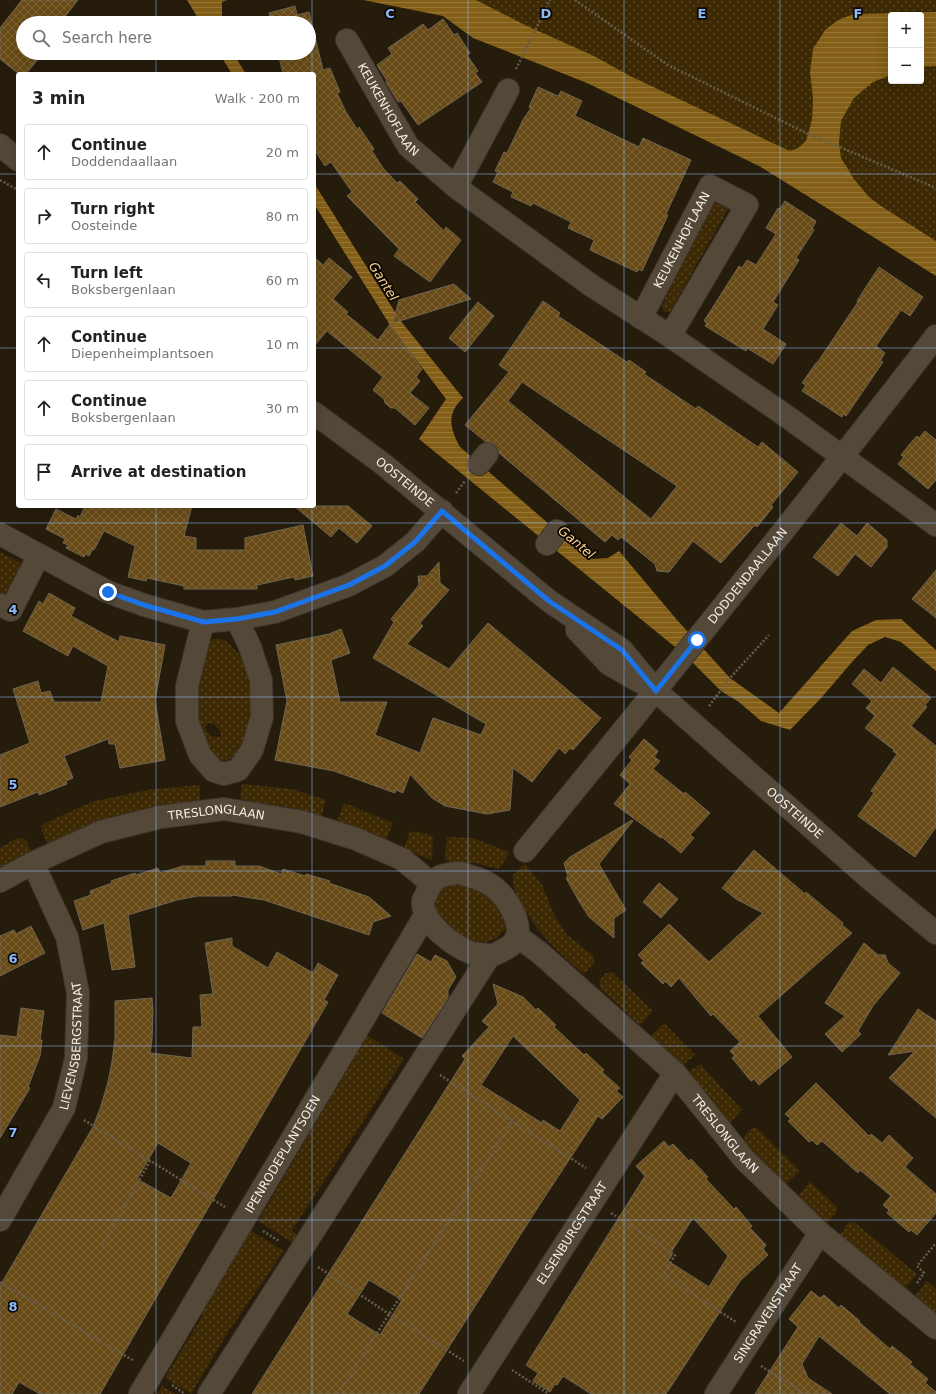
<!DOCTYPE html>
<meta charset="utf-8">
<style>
body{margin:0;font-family:"DejaVu Sans",sans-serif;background:#f6f6f6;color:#222}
.controls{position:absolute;right:12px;top:12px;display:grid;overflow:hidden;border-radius:4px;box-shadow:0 4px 16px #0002}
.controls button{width:36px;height:36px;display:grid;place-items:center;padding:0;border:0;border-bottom:1px solid #e0e0e0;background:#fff;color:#222;font:20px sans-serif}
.stop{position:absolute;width:12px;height:12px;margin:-9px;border:3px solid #1a73e8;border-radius:50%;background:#fff}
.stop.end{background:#1a73e8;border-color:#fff;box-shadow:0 1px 4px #0008}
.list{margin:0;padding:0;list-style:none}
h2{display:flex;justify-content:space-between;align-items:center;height:52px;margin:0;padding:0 16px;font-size:17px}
h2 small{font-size:13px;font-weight:400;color:#767676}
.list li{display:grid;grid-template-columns:26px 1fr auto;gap:12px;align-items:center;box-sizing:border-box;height:56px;margin:0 8px 8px;padding:0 8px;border:1px solid #e0e0e0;border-radius:4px}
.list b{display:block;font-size:15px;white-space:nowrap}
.list p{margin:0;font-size:13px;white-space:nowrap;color:#767676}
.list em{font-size:13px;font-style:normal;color:#767676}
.icon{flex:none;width:22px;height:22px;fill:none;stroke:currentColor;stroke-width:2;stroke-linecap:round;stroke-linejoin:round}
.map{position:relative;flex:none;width:936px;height:1394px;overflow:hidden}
.search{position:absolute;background:#fff;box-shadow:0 4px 16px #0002;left:16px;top:16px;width:300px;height:44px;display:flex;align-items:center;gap:10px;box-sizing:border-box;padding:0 14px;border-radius:22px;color:#767676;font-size:15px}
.panel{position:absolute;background:#fff;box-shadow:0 4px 16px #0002;left:16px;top:72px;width:300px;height:436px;border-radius:4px}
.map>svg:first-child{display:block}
</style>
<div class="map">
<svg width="936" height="1394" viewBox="0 0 936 1394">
<defs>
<pattern id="green-dots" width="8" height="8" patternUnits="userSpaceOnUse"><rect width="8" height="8" fill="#3d2903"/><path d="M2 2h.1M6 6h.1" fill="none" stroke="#5a4828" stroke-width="1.8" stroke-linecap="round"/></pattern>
<pattern id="water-rules" width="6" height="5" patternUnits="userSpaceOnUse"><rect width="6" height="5" fill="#845f17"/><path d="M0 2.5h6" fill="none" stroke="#967639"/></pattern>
<pattern id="building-cross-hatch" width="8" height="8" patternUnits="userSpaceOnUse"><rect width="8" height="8" fill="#684b17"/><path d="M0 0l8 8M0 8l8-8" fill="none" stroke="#7e6539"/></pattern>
</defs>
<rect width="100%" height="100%" fill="#261c0c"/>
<!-- green -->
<g fill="url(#green-dots)" fill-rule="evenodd">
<path d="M476,0H936V241L884,208L869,197L854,179L790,151L630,76L594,56L525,25ZM891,15H921V81H891Z"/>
<polygon points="711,200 726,201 728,209 670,312 664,312 662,306"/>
<polygon points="0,552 26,566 5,606 0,604"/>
<path d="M213,639H223C230,644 237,651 242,659C254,682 253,725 240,748C235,756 227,761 218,764L192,719L203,650ZM209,723C215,723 219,728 221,734L220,737C212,738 209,735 205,728L206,725Z"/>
<polygon points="242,784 291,789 326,800 321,818 287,807 240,803"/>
<polygon points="200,785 200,805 98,823 48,844 41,830 43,824 94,801 153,789"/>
<polygon points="344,803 393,823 386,840 337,821"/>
<polygon points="415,831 433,836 432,860 404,849 409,833"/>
<polygon points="447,837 473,838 509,852 503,864 498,869 474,863 450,863 445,860"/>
<polygon points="17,838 25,839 32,852 0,870 0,848"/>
<path d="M525,864L542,885L554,914L566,934L594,956V963L584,974C559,953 538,934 522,904C516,893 512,888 513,875Z"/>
<polygon points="458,880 491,895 505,914 506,928 497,938 487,942 475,941 450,931 435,913 434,902 439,888"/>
<polygon points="612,972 653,1011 640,1025 601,989 599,981 606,973"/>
<polygon points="664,1023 695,1055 684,1064 675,1062 650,1037"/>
<polygon points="367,1035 404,1059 292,1230 297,1235 293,1243 258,1221"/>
<polygon points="701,1065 742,1110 729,1124 686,1075 692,1069"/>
<polygon points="752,1128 757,1128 800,1171 786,1184 743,1142 745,1135"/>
<polygon points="810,1182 838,1208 836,1213 827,1223 798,1196"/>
<polygon points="854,1222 917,1274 905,1288 840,1235 848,1223"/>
<polygon points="248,1229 284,1251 228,1332 191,1394 165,1378 203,1315 199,1312"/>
<polygon points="927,1281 936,1288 936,1313 915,1296"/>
<polygon points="162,1386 176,1394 157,1394"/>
</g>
<!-- water -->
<g fill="url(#water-rules)">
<polygon points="187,0 227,0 222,2 222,23 201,23"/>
<polygon points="363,0 476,0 525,25 594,56 630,76 790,151 798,148 806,141 812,120 813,98 810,72 813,49 825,30 838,20 854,14 936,12 936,66 921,67 921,15 891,15 891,75 873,82 854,98 841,121 839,143 841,158 854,179 869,197 884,208 936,241 936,276 759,166 587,83 473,38 443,16"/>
<polygon points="219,53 233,53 246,74 232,74"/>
<path d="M314,183L400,320L463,398C446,414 450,429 460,447L557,531L593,559L608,558L619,551L677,620L730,678L779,713L852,631L876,620L901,619L936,650V671L901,642L885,637L868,645L852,662L822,697L790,730L761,721L739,702L721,691L685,655L419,439L446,399L390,325L314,204Z"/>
</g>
<!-- building -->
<g fill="url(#building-cross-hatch)" stroke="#706553" fill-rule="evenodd">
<polygon points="22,0 78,0 60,23 23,23 23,53 36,53 34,56 38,59 26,74 19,74 0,59 0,28"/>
<polygon points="295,6 297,15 309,12 323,70 330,68 340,92 337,93 346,112 357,129 359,127 374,149 372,151 383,168 397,183 400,181 418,199 415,202 444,231 446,227 461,240 430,282 394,256 399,249 347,196 352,192 331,162 325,166 314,149 314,75 316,74 283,74 278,53 309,53 309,23 271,23 269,13"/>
<polygon points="443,19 454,35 457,33 470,53 467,55 478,71 475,73 482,82 418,125 401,101 398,102 386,82 387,81 377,65 392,54 388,48 423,24 428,30"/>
<polygon points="538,87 558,96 561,91 582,101 575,116 639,147 643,138 691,160 666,214 668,215 642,271 639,269 637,272 590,250 594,240 568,228 571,222 533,203 531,206 511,197 513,192 493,182 498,172 495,171 504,152 507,153 524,118 531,108 529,107"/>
<polygon points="785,201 816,221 812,229 814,230 796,258 799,260 773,302 778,305 763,329 786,344 773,364 747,348 746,351 705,326 707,323 704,321 739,266 742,268 747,260 756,265 776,234 766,228 778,208 780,209"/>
<polygon points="314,257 323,265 329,258 352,277 333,299 348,312 346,314 378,340 390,324 422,369 416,377 420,381 410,393 429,408 415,425 395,408 391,408 385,403 384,399 373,390 383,377 327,331 314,346"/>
<polygon points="879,267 923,297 910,316 901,310 876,346 885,353 880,361 883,362 846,416 844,414 842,417 802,391 806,385 802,383 816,363 817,363 858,302 857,301"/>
<polygon points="454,284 471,299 393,323 399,300"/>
<path d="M543,301L560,313L558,316L627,362L629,360L646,372L644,374L696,409L698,406L758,447L762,442L798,472L771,505L773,507L757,527L755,525L721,563L693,541L669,572L657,571L655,564L621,537L618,540L612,535L605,542L499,453L498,449L495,445L489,442H486L465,425L509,372L499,365ZM522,382L677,486L651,519L508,401Z"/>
<polygon points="478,302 494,316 465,352 449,338"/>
<polygon points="925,431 936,440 936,480 928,489 898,464 904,457 901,455 909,445 917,436 919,438"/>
<polygon points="85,506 192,506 184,536 196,538 196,550 245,550 245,538 303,525 313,576 295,580 294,577 257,585 257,589 184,589 184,586 147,578 146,581 128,577 135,546 104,531 94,550 93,549 89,556 85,554 84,557 66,548 68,545 63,543 65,539 46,529 56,509 76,519 78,515 80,517"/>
<polygon points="294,506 348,506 372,526 357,543 339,528 331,537"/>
<polygon points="841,523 857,536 867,523 887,540 887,547 871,567 855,554 838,576 813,557"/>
<polygon points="439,562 440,583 449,590 420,623 423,626 407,644 449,669 488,623 601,718 573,750 570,748 565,754 559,748 532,782 513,768 510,810 487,814 445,806 432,798 410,774 403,793 396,790 395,793 334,771 275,760 287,701 276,645 329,634 341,629 350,653 331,660 340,702 387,702 375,735 420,753 433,718 481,735 486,724 373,658 394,622 391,619 419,585 418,576 427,576"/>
<polygon points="936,570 936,618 912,599"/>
<polygon points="49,593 75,608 71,616 119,642 120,636 165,645 155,701 165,760 120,768 115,744 109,744 108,739 64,756 73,778 66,781 67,784 39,795 38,792 0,807 0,755 30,743 13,689 38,681 41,693 50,691 54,702 101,702 108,666 73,646 68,656 23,631 39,601 43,604"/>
<polygon points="893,667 931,698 925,705 927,707 911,726 936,746 936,827 915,857 858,816 874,793 871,791 897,754 893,751 894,750 865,728 875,716 866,708 872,701 852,684 864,669 881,683"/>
<polygon points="644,739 658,751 654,757 660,761 653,769 684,794 685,792 710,813 690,835 694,838 681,853 662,837 661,838 614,804 630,784 620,775 632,760 629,757"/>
<polygon points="632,820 633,821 599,864 626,910 614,918 614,938 589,917 580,903 566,878 568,877 564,863 570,857"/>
<polygon points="754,850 805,894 806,892 843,923 842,925 852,933 758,1016 792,1057 759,1085 754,1079 751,1081 732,1058 735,1056 730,1051 740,1042 713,1014 711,1016 679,978 671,987 665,981 663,984 641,963 644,961 638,955 669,924 709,962 763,913 736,899 722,888"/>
<polygon points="206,861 235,861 235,866 259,866 281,874 283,869 305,876 306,874 330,881 329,883 369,897 391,916 373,922 369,935 264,900 232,895 232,896 198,896 177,900 128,915 135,967 112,970 104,923 83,930 74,901 91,895 90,891 112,883 111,881 135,873 136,875 158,868 160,873 183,866 206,866"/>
<polygon points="659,883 678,899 661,918 643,902"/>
<polygon points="31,926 45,953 0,976 0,936 14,930 16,934"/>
<path d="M232,938V946L268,968L277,952L313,973L318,963L338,975L324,1000L328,1002L100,1394H40L19,1382L12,1394H0V1286L93,1127L101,1106L108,1082L112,1062L115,1038V1001L152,998L153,1010L152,1040L150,1053L192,1058L193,1027H202L200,995L213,994L205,943ZM158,1143L191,1163L171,1198L137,1179Z"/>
<polygon points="864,943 878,955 885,955 888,963 900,973 873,1006 858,1031 861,1034 842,1052 825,1034 845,1016 825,1003"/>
<polygon points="417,954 431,962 435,955 447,961 456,977 448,990 448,998 422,1038 382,1013"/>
<path d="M493,984L523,997L536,1010L538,1008L556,1025L554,1027L584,1055L586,1053L604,1070L602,1072L620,1088L616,1091L623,1097L602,1119L598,1116L542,1201L419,1394H252L465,1059L462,1056L489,1027L482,1021L498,1004ZM513,1036L580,1100L560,1131L543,1120L542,1123L481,1085ZM369,1280L402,1300L380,1335L347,1314Z"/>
<polygon points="21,1008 44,1011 40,1040 42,1040 40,1056 28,1087 30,1088 0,1138 0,1035 17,1037"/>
<polygon points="918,1009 936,1021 936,1118 889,1078 915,1051 888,1055"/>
<polygon points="816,1083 869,1136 871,1134 882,1143 889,1135 913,1158 905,1167 936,1194 936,1213 917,1235 911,1230 909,1232 887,1213 889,1210 883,1205 891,1196 860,1170 858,1173 822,1141 817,1145 812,1140 809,1142 788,1121 791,1119 785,1114"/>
<path d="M664,1141L669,1147L673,1144L689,1161L691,1159L708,1177L706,1179L734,1209L736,1207L752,1226L750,1228L766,1245L763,1249L768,1255L740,1281L666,1394H591L563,1376L557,1385L555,1384L550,1392L533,1381L538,1373L526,1365L645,1176L636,1166ZM693,1218L728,1256L709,1287L668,1261L672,1255L670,1254Z"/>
<polygon points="811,1291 820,1298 824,1295 839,1308 841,1305 860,1321 859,1322 890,1349 892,1346 912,1362 910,1364 928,1379 925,1383 936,1392 936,1394 890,1394 819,1336 802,1364 808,1378 832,1394 755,1394 798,1327 789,1319"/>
</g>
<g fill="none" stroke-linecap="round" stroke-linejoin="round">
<defs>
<g id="minor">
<path id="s1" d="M347,40L408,146L456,187L592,286L670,336L789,418L936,525"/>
<polyline points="0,145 18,160"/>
<polyline points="456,187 508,90"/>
<path id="s2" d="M641,318L710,186L747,205L670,336"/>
<path id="s3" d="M314,413L383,464L549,601L622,650L656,691L870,879L936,933"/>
<polyline points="479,464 487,454"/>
<polyline points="0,534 108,592 144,605 203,622 237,619 250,647 261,680 262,717 252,750 238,770 224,774 214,771 200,755 187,721 187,686 203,622"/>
<polyline points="547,544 557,531"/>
<polyline points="0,605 11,610 39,555"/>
<polyline points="237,619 275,612 349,585 385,566 415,542 442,511"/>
<polyline points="577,630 609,664 644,684"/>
<path id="s4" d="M525,851C664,681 802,510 936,336"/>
<path d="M460,873C473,877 486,880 496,889C510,901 531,935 507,948C501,951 495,956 487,955C483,954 477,954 472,953C454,947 421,922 423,901C424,898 426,895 427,892C434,875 444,874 460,873Z"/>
<path id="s5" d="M0,881L33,863L101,832L161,817L224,809L302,822L356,839L402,859L431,883"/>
<path id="s6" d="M517,936L540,953L675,1073L744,1159L820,1233L936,1328"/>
<path id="s7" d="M0,1220L64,1108L76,1058L78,993L67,937L33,863"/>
<path id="s8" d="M140,1394L426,914"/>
<polyline points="209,1394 490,955"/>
<path id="s9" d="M469,1394L675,1073"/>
<path id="s10" d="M716,1394L820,1233"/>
</g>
</defs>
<!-- minor casing -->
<use href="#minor" stroke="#3d352e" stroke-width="24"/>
<!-- path -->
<g stroke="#665d4f" stroke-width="2.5" stroke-dasharray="2 2" stroke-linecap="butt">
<polyline points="575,0 668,65 802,131 936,188"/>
<polyline points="516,69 550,0"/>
<polyline points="0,180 18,190"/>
<polyline points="456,493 465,481"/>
<polyline points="709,706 730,678 769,635"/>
<polyline points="440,1075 586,1168"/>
<polyline points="84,1120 225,1207"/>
<polyline points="611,1213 675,1255 663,1275 736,1322"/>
<polyline points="263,1231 279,1241"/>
<polyline points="102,1246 150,1161"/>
<polyline points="318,1267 389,1314 464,1361"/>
<polyline points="0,1282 134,1361"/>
<polyline points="917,1283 924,1273 917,1266 936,1243"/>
<polyline points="761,1366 805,1394"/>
<polyline points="512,1370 549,1394"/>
<polyline points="172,1385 185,1394"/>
<polyline points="338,1394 512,1122"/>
</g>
<!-- minor -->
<use href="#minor" stroke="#544938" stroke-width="22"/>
</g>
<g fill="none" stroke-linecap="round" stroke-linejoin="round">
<!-- route -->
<polyline stroke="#1a73e8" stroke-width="5" points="108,592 144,605 204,622 237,619 275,612 349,585 385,566 415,542 442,511 549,601 622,650 656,691 697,640"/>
</g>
<!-- grid -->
<path fill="none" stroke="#8eb9fc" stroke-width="1" stroke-opacity="0.55" d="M156,0V23M312,0V74M468,0V1394M624,0V1394M780,0V1394M156,53V74M0,174H18M314,174H936M0,348H18M314,348H936M156,506V1394M312,506V1394M0,523H936M0,697H936M0,871H936M0,1046H936M0,1220H936"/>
<g text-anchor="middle" stroke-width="3.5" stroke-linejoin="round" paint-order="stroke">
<!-- street labels -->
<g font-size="12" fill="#f5eee4" stroke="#0b0703">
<text dy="4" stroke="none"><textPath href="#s1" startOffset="81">KEUKENHOFLAAN</textPath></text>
<text dy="4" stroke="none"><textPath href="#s2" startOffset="88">KEUKENHOFLAAN</textPath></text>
<text dy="4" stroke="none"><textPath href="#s3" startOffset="114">OOSTEINDE</textPath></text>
<text dy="4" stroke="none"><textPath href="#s4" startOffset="354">DODDENDAALLAAN</textPath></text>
<text dy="4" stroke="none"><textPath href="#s3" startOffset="627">OOSTEINDE</textPath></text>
<text dy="4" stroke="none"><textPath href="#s5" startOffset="230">TRESLONGLAAN</textPath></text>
<text dy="4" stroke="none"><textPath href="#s7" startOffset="192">LIEVENSBERGSTRAAT</textPath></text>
<text dy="4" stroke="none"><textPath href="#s6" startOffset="288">TRESLONGLAAN</textPath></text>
<text dy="4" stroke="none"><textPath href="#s8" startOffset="279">IPENRODEPLANTSOEN</textPath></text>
<text dy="4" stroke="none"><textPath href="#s9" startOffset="191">ELSENBURGSTRAAT</textPath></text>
<text dy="4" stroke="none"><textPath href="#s10" startOffset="96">SINGRAVENSTRAAT</textPath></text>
</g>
<!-- water labels -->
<g font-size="13" font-style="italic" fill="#fbd089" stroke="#0b0703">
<text transform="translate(384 281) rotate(58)" y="5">Gantel</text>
<text transform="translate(577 542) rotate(40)" y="5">Gantel</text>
</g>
</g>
<g font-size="13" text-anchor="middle" font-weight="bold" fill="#8eb9fc" stroke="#0b0703" stroke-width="3.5" stroke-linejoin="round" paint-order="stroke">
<text x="390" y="18">C</text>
<text x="546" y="18">D</text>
<text x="702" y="18">E</text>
<text x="858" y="18">F</text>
<text x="13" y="614">4</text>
<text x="13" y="789">5</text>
<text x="13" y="963">6</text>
<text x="13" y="1137">7</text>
<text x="13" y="1311">8</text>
</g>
</svg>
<div class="controls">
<button>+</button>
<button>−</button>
</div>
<div class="stop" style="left:697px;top:640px"></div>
<div class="stop end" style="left:108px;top:592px"></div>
<div class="search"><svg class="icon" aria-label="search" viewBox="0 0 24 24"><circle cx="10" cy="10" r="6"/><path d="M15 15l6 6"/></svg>Search here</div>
<section class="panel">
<h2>3 min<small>Walk · 200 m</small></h2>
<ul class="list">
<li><svg class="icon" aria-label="ahead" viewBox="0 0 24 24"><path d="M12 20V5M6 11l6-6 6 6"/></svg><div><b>Continue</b><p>Doddendaallaan</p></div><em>20 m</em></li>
<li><svg class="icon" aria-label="right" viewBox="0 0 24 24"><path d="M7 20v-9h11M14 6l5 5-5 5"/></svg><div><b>Turn right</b><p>Oosteinde</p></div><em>80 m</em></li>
<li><svg class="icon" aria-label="left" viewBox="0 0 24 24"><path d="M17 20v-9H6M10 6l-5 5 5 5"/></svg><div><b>Turn left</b><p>Boksbergenlaan</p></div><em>60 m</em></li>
<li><svg class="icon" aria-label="ahead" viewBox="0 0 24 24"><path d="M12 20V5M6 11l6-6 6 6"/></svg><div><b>Continue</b><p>Diepenheimplantsoen</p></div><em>10 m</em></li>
<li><svg class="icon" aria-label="ahead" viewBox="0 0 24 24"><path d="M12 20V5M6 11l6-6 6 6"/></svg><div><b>Continue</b><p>Boksbergenlaan</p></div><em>30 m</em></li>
<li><svg class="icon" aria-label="arrive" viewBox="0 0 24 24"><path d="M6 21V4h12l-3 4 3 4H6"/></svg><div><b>Arrive at destination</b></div></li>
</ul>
</section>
</div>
